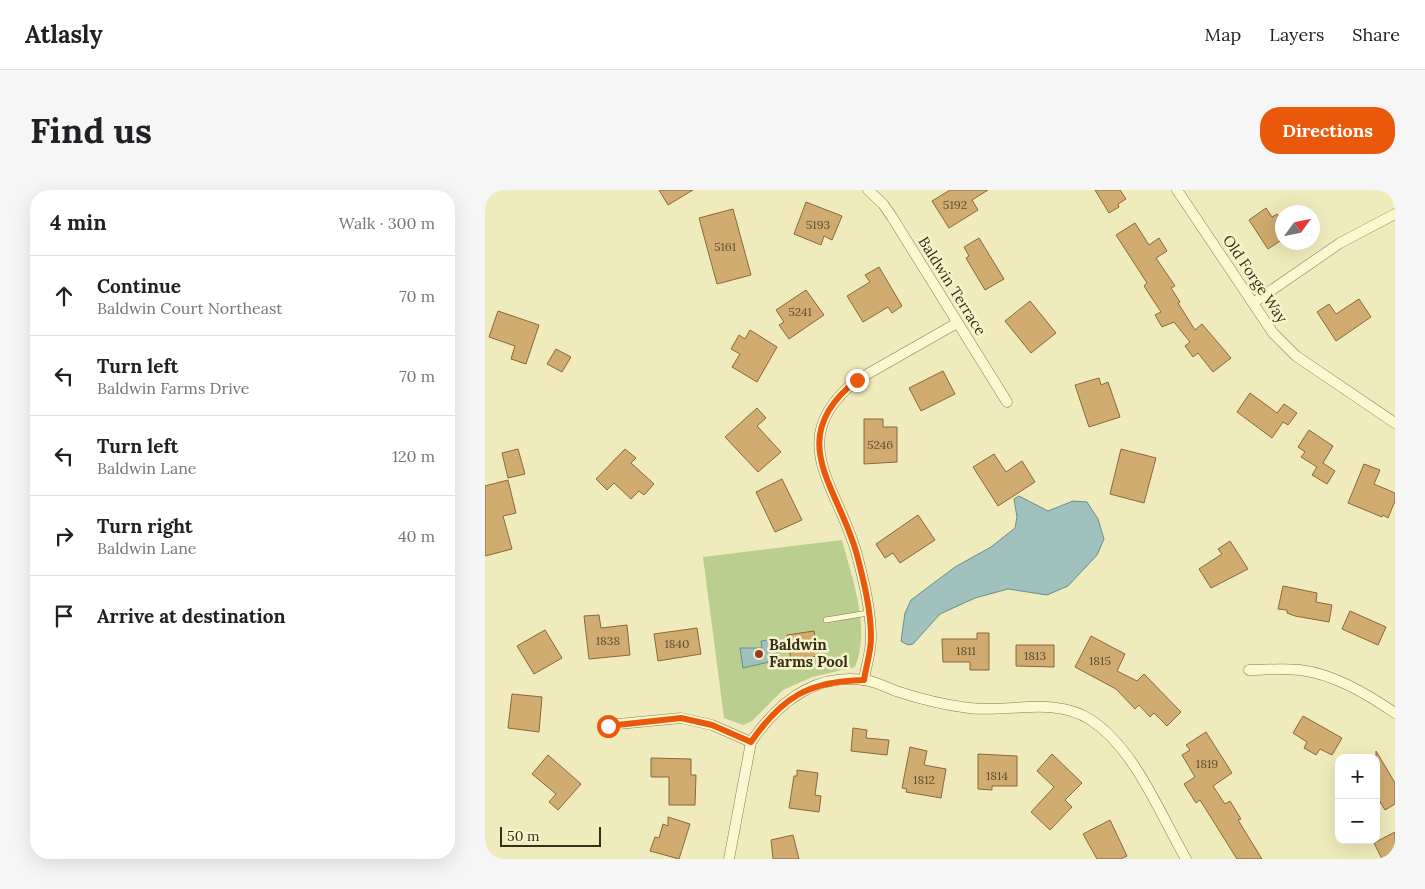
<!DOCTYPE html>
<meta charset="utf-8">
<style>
body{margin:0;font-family:Lora,serif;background:#f6f6f6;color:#202124}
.controls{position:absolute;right:15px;bottom:15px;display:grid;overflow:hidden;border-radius:10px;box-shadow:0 5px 20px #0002}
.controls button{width:45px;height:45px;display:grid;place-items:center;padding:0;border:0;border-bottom:1px solid #e0e0e0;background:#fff;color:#202124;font:25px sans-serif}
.compass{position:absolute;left:790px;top:15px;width:45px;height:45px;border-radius:50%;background:#fff;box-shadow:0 5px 20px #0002;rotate:57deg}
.scale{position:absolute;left:15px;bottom:12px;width:101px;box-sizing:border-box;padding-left:5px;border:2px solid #372e1b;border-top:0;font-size:14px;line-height:18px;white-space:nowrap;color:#372e1b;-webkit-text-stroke:4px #f7f4cc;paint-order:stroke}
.stop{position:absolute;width:15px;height:15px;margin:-11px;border:4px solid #ea580c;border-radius:50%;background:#fff}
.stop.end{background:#ea580c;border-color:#fff;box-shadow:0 1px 5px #0008}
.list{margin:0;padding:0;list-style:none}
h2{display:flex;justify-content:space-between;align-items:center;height:65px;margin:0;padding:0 20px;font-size:21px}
h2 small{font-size:16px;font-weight:400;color:#757577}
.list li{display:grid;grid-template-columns:32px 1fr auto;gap:15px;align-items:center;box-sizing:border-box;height:80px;padding:0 20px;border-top:1px solid #e0e0e0}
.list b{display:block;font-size:19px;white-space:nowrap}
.list p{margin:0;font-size:16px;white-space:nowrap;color:#757577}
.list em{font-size:16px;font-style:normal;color:#757577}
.icon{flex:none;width:28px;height:28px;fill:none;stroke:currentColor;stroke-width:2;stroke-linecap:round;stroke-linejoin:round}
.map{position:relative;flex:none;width:910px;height:669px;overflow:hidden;border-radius:20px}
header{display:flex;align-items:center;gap:30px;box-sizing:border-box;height:70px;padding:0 25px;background:#fff;border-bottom:1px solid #e0e0e0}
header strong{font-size:24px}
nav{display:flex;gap:28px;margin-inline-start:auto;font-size:18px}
.intro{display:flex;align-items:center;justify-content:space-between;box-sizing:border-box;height:120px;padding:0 30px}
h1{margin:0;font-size:35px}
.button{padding:12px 22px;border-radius:20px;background:#ea580c;color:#fff;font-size:18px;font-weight:700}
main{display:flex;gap:30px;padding:0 30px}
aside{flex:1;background:#fff;border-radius:20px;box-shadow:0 5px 20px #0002}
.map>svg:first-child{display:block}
</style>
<header>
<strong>Atlasly</strong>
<nav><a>Map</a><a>Layers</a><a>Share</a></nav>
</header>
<div class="intro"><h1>Find us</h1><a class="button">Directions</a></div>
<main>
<aside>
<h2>4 min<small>Walk · 300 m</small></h2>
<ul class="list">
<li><svg class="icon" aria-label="ahead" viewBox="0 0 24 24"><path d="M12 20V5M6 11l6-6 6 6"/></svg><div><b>Continue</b><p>Baldwin Court Northeast</p></div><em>70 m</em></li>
<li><svg class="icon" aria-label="left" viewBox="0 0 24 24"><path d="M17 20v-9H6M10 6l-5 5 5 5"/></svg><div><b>Turn left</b><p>Baldwin Farms Drive</p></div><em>70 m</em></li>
<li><svg class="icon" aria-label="left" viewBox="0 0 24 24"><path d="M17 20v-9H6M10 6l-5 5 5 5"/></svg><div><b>Turn left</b><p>Baldwin Lane</p></div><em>120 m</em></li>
<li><svg class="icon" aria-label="right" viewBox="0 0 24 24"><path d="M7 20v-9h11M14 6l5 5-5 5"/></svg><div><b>Turn right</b><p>Baldwin Lane</p></div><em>40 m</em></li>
<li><svg class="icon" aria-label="arrive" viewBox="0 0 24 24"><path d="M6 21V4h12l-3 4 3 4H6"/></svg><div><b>Arrive at destination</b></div></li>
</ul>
</aside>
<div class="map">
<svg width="910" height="669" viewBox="0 0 910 669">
<rect width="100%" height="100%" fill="#f0ebbc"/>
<!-- green -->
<path fill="#bace90" d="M357,350C367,388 386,438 370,477L327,487L298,500L267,531L258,535L239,528L218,367Z"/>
<!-- water -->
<g fill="#a0c1be" stroke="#688f8d">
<polygon points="534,306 563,321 588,311 602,312 613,329 619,349 612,365 583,396 562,405 523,399 490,408 455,424 428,454 423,455 416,451 420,423 426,410 470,377 506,357 530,338 532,327 529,309"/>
<polygon points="290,449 293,470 258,478 255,458 277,458 276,451"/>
</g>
<!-- building -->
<g fill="#d1ac70" stroke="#896939">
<polygon points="174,0 208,0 183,15"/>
<polygon points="465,0 503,0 487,10 493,20 464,38 447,11"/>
<polygon points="610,0 635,0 641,9 633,14 634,17 624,23"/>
<polygon points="321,12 357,26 347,50 339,46 336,55 309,44"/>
<polygon points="781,18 787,27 792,24 798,31 798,35 793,38 798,44 798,49 783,59 764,30"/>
<polygon points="248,19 266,85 232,94 214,28"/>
<polygon points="650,33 664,55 674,48 682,61 671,68 690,96 686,98 695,112 693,113 710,140 717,134 746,168 728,182 713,163 708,167 700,156 705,152 689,132 677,137 670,125 676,122 659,96 662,93 631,45"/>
<polygon points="494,48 519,89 500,100 481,68 484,66 479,57"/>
<polygon points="394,77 417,116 407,123 403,117 378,132 362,106 385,92 380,85"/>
<polygon points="321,100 339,125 304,149 294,135 299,132 291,120"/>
<polygon points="874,109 886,127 851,151 832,122 844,114 851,124"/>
<polygon points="545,111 571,143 546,163 520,131"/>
<polygon points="13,121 54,135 41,174 26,169 30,156 4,147"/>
<polygon points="265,140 292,157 272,192 247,177 255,164 246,159 254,145 260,149"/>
<polygon points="71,159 86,167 77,182 62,174"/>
<polygon points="458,181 470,204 436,221 424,198"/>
<polygon points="614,188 616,195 623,192 635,227 604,237 590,195"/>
<polygon points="765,203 792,223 799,214 812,223 803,235 798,232 787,248 752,222"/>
<polygon points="272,218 281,228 272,236 296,262 273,282 240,247"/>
<polygon points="379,229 398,229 398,237 412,237 412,272 379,274"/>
<polygon points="824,240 848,256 838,273 850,281 842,294 827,285 832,277 816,267 820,262 813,257"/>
<polygon points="33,259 40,284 23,288 17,263"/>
<polygon points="140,259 151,268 146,273 169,294 159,305 154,301 146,309 129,293 122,300 111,289"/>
<polygon points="636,259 671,268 659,313 625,304"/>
<polygon points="509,264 521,282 537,271 550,292 513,316 488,277"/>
<polygon points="879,274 895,280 889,294 910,303 910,311 903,328 898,325 897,327 863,313"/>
<polygon points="297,289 317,330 290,342 271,302"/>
<polygon points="23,290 31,323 18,326 27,359 0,366 0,296"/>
<polygon points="433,325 450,350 415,373 408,363 400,368 391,354"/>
<polygon points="745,351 763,379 726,398 714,379 737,364 733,359"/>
<polygon points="798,396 832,403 831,412 847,415 844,432 810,426 802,423 802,420 793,419"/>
<polygon points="865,421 901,437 893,455 857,439"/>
<polygon points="114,425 116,438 142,435 145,465 104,469 99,426"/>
<polygon points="212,438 216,464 173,471 169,444"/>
<polygon points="60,440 77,468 49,484 32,456"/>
<polygon points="329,441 333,466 306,470 302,445"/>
<polygon points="492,443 504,443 504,480 485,480 485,472 458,472 457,449 492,449"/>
<polygon points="606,446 640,464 632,481 652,491 659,484 696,522 682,536 669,523 665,527 654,515 650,519 631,499 590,477"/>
<polygon points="531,455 569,455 569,477 531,476"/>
<polygon points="27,504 57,507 54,542 23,538"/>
<polygon points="818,526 857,548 847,565 835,559 831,565 819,558 822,552 808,543"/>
<polygon points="368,538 382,540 381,548 404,550 402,565 366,561"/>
<polygon points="721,542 747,583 728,596 740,614 745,611 756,629 753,630 777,669 752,669 715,610 711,613 699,594 710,587 697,565 705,560 701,555"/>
<polygon points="425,557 442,561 439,575 461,579 456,608 421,602 422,599 417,598"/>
<polygon points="891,561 910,593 910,614 900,620 891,605"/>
<polygon points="493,564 532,566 532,596 507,596 507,600 493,599"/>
<polygon points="567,564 597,593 580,610 587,617 565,640 546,622 569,597 552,581"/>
<polygon points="63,565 96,594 73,620 64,612 71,604 47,584"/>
<polygon points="166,568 206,569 206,585 211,585 210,615 184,615 184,587 166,587"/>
<polygon points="312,580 333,583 330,605 336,606 334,622 304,618 309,586 312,586"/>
<polygon points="183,627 205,634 194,669 165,661 170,647 174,648 178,634 183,636"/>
<polygon points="625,630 642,666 636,669 612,669 598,644"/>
<polygon points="910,642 910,669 897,669 889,653"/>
<polygon points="308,645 314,669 288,669 286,650"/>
</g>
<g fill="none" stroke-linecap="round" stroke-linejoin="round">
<defs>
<polyline id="service" points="341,430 383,423"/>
<g id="minor">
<polyline points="383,0 398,14 407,27 522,212"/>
<polyline points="692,0 788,143 811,166 910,233"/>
<polyline points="768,113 855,53 910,24"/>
<path d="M764,480C780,480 798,478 815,480C849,484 882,504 910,523"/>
<path d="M379,490C381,476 386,462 386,448C386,420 379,392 372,365C354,297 297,249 372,190L472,133"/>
<polyline points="123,535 196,528 227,535 266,552"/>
<path d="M244,669L266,552C292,514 329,483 379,490C389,491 401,497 411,501C435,509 459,515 484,518C524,523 570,506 606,530C650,559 675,624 701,669"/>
</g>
</defs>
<!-- service casing -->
<use href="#service" stroke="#887b55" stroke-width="6"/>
<!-- minor casing -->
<use href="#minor" stroke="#887b55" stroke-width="11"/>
<!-- service -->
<use href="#service" stroke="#fbf7d0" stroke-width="5"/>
<!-- minor -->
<use href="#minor" stroke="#fbf7d0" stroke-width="10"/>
</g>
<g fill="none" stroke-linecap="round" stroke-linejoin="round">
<!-- route -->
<path stroke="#ea580c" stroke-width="6" d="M123,536L196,528L227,535L266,552C297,507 324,491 379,490C381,476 386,462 386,448C386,420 379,392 372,365C354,297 297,249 372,190"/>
</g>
<!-- markers -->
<circle fill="#9b3a22" stroke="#f7f4cc" stroke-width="2" cx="274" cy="464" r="5"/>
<g text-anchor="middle" stroke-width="5" stroke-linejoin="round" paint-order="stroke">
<!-- number labels -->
<g font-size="12" fill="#5e4e30">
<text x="470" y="19">5192</text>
<text x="333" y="39">5193</text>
<text x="240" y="61">5161</text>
<text x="315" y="126">5241</text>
<text x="395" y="259">5246</text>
<text x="123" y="455">1838</text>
<text x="192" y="458">1840</text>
<text x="481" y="465">1811</text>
<text x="550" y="470">1813</text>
<text x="615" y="475">1815</text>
<text x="722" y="578">1819</text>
<text x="512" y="590">1814</text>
<text x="439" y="594">1812</text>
</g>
<!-- street labels -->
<g font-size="15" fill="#372e1b" stroke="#f7f4cc">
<text transform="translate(770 89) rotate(56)" y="5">Old Forge Way</text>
<text transform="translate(467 96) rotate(58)" y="5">Baldwin Terrace</text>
</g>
<!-- poi labels -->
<g font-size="15" font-weight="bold" fill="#372e1b" stroke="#f7f4cc" text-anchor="start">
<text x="284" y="460">Baldwin<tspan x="284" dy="17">Farms Pool</tspan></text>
</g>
</g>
</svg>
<div class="controls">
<button>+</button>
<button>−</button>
</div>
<svg class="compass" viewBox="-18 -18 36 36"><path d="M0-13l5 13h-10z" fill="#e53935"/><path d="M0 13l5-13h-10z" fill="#757577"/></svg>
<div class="scale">50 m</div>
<div class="stop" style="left:123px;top:536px"></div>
<div class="stop end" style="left:372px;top:190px"></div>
</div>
</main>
